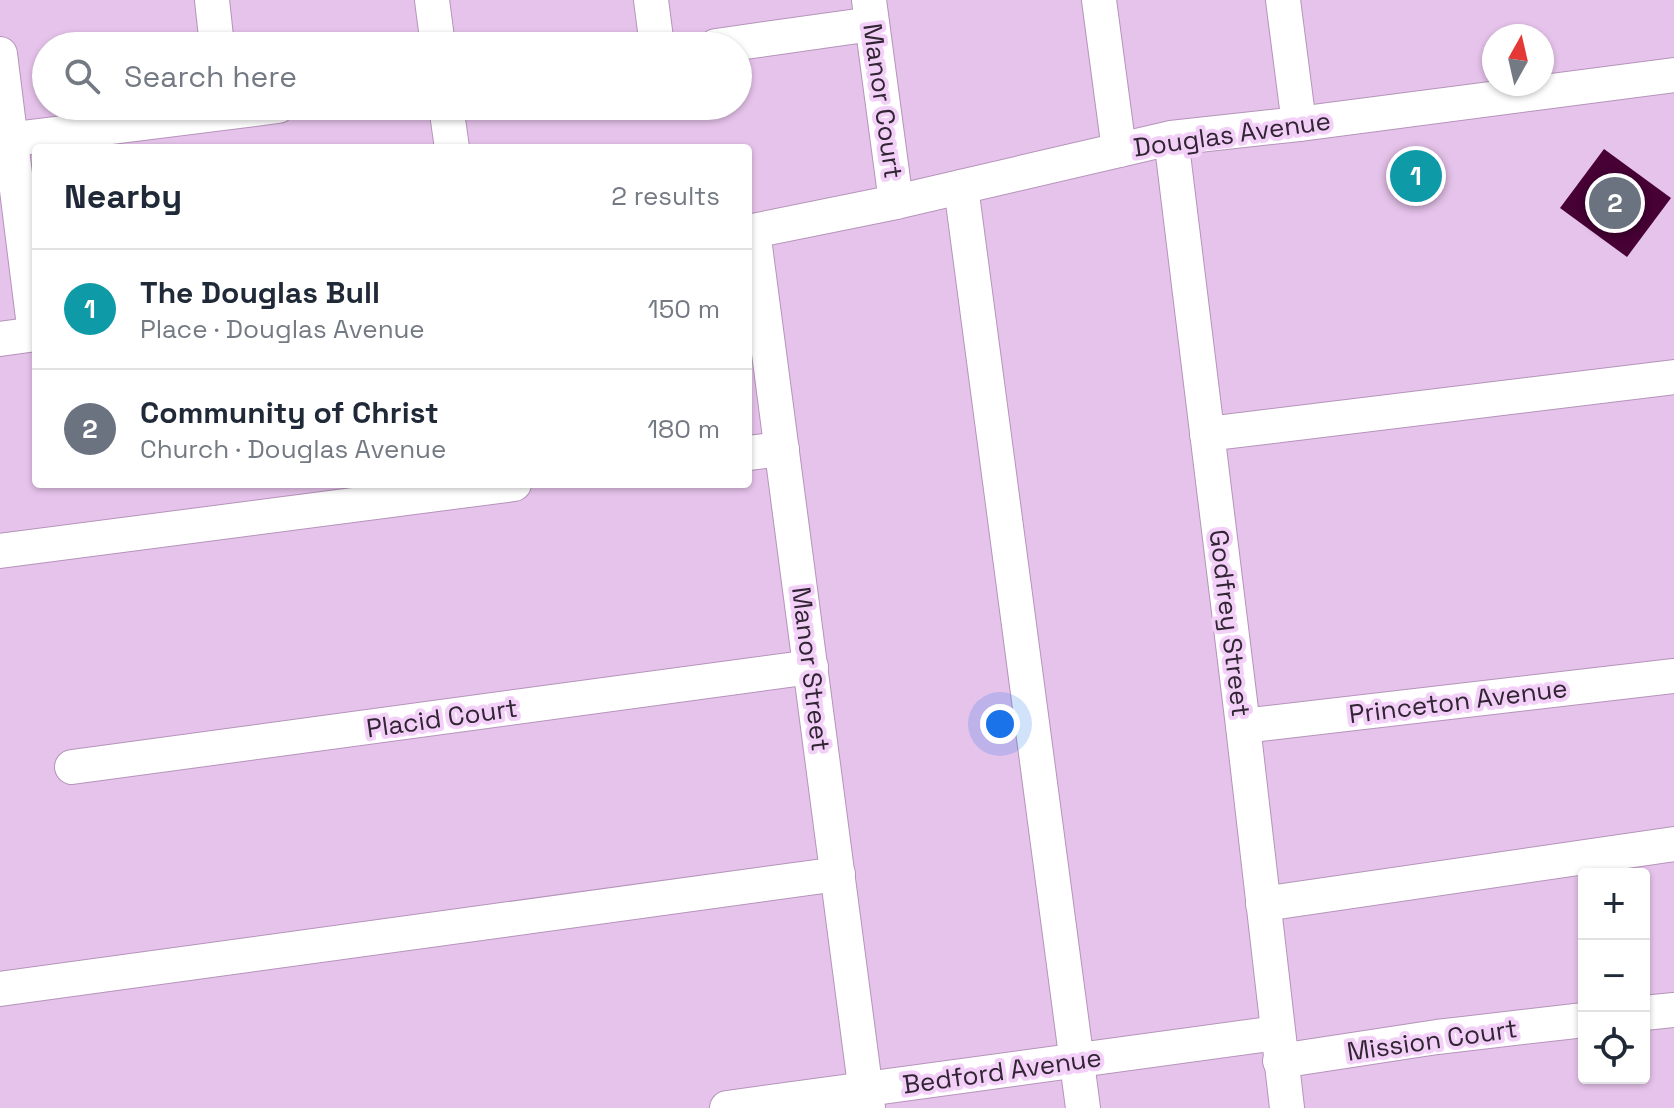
<!DOCTYPE html>
<meta charset="utf-8">
<style>
body{margin:0;font-family:"Space Grotesk",sans-serif;background:#f2f2f3;color:#1f2937}
.controls{position:absolute;right:24px;bottom:24px;display:grid;overflow:hidden;border-radius:8px;box-shadow:0 2px 6px #0004}
.controls button{width:72px;height:72px;display:grid;place-items:center;padding:0;border:0;border-bottom:2px solid #e0e1e3;background:#fff;color:#1f2937;font:40px sans-serif}
.compass{position:absolute;left:1482px;top:24px;width:72px;height:72px;border-radius:50%;background:#fff;box-shadow:0 2px 6px #0004;rotate:8deg}
.you{position:absolute;left:1000px;top:724px;width:28px;height:28px;margin:-20px;border:6px solid #fff;border-radius:50%;background:#1a73e8;box-shadow:0 0 0 12px #1a73e833}
.badge{display:grid;place-items:center;width:52px;height:52px;border-radius:50%;background:#d93025;color:#fff;font-size:26px;font-weight:700}
.pin{position:absolute;translate:-50% -50%;border:4px solid #fff;box-shadow:0 2px 8px #0006}
.list{margin:0;padding:0;list-style:none}
h2{display:flex;justify-content:space-between;align-items:center;height:104px;margin:0;padding:0 32px;font-size:34px}
h2 small{font-size:26px;font-weight:400;color:#747a83}
.list li{display:grid;grid-template-columns:52px 1fr auto;gap:24px;align-items:center;box-sizing:border-box;height:120px;padding:0 32px;border-top:2px solid #e0e1e3}
.list b{display:block;font-size:30px;white-space:nowrap}
.list p{margin:0;font-size:26px;white-space:nowrap;color:#747a83}
.list em{font-size:26px;font-style:normal;color:#747a83}
.icon{flex:none;width:44px;height:44px;fill:none;stroke:currentColor;stroke-width:2;stroke-linecap:round;stroke-linejoin:round}
.map{position:relative;flex:none;width:1674px;height:1108px;overflow:hidden}
.search{position:absolute;background:#fff;box-shadow:0 2px 6px #0004;left:32px;top:32px;width:720px;height:88px;display:flex;align-items:center;gap:20px;box-sizing:border-box;padding:0 28px;border-radius:44px;color:#747a83;font-size:30px}
.panel{position:absolute;background:#fff;box-shadow:0 2px 6px #0004;left:32px;top:144px;width:720px;height:344px;border-radius:8px}
.map>svg:first-child{display:block}
</style>
<div class="map">
<svg width="1674" height="1108" viewBox="0 0 1674 1108">
<rect width="100%" height="100%" fill="#e6c3eb"/>
<!-- building -->
<polygon fill="#470135" points="1604,149 1671,198 1627,257 1560,208"/>
<g fill="none" stroke-linecap="round" stroke-linejoin="round">
<defs>
<g id="minor">
<polyline points="212,0 217,46"/>
<polyline points="432,0 438,46"/>
<polyline points="651,0 657,46"/>
<polyline points="869,0 896,202"/>
<polyline points="1099,0 1119,150"/>
<polyline points="1283,0 1299,124"/>
<polyline points="716,46 872,24"/>
<polyline points="0,54 35,334"/>
<polyline points="446,106 452,148"/>
<polyline points="1171,138 1243,726 1287,1108"/>
<polyline points="0,141 278,106"/>
<polyline points="961,187 1083,1108"/>
<polyline points="753,231 868,1108"/>
<polyline points="748,232 896,202 1171,138 1299,124 1674,75"/>
<polyline points="0,339 36,334"/>
<polyline points="1207,434 1674,377"/>
<polyline points="748,453 782,449"/>
<polyline points="0,551 514,484"/>
<polyline points="1243,726 1674,676"/>
<polyline points="72,767 811,667"/>
<polyline points="1263,904 1674,844"/>
<polyline points="0,989 838,874"/>
<polyline points="1644,1013 1674,1010"/>
<polyline points="1280,1061 1437,1037 1584,1020"/>
<polyline points="727,1108 1277,1033"/>
</g>
</defs>
<!-- minor casing -->
<use href="#minor" stroke="#b594ba" stroke-width="36"/>
<!-- minor -->
<use href="#minor" stroke="#fff" stroke-width="34"/>
</g>
<g text-anchor="middle" stroke-width="8" stroke-linejoin="round" paint-order="stroke">
<!-- street labels -->
<g font-size="26" fill="#312433" stroke="#f3d0f8">
<text transform="translate(883 101) rotate(82)" y="9">Manor Court</text>
<text transform="translate(1232 134) rotate(-8)" y="9">Douglas Avenue</text>
<text transform="translate(1230 623) rotate(83)" y="9">Godfrey Street</text>
<text transform="translate(811 669) rotate(83)" y="9">Manor Street</text>
<text transform="translate(1458 701) rotate(-7)" y="9">Princeton Avenue</text>
<text transform="translate(442 718) rotate(-8)" y="9">Placid Court</text>
<text transform="translate(1432 1040) rotate(-8)" y="9">Mission Court</text>
<text transform="translate(1002 1071) rotate(-8)" y="9">Bedford Avenue</text>
</g>
</g>
</svg>
<div class="controls">
<button>+</button>
<button>−</button>
<button><svg class="icon" aria-label="locate" viewBox="0 0 24 24"><circle cx="12" cy="12" r="6"/><path d="M12 2v4M12 18v4M2 12h4M18 12h4"/></svg></button>
</div>
<svg class="compass" viewBox="-18 -18 36 36"><path d="M0-13l5 13h-10z" fill="#e53935"/><path d="M0 13l5-13h-10z" fill="#747a83"/></svg>
<div class="you"></div>
<div class="pin badge" style="left:1416px;top:176px;background:#0f9aa8">1</div>
<div class="pin badge" style="left:1615px;top:203px;background:#6b7280">2</div>
<div class="search"><svg class="icon" aria-label="search" viewBox="0 0 24 24"><circle cx="10" cy="10" r="6"/><path d="M15 15l6 6"/></svg>Search here</div>
<section class="panel">
<h2>Nearby<small>2 results</small></h2>
<ul class="list">
<li><span class="badge" style="background:#0f9aa8">1</span><div><b>The Douglas Bull</b><p>Place · Douglas Avenue</p></div><em>150 m</em></li>
<li><span class="badge" style="background:#6b7280">2</span><div><b>Community of Christ</b><p>Church · Douglas Avenue</p></div><em>180 m</em></li>
</ul>
</section>
</div>
